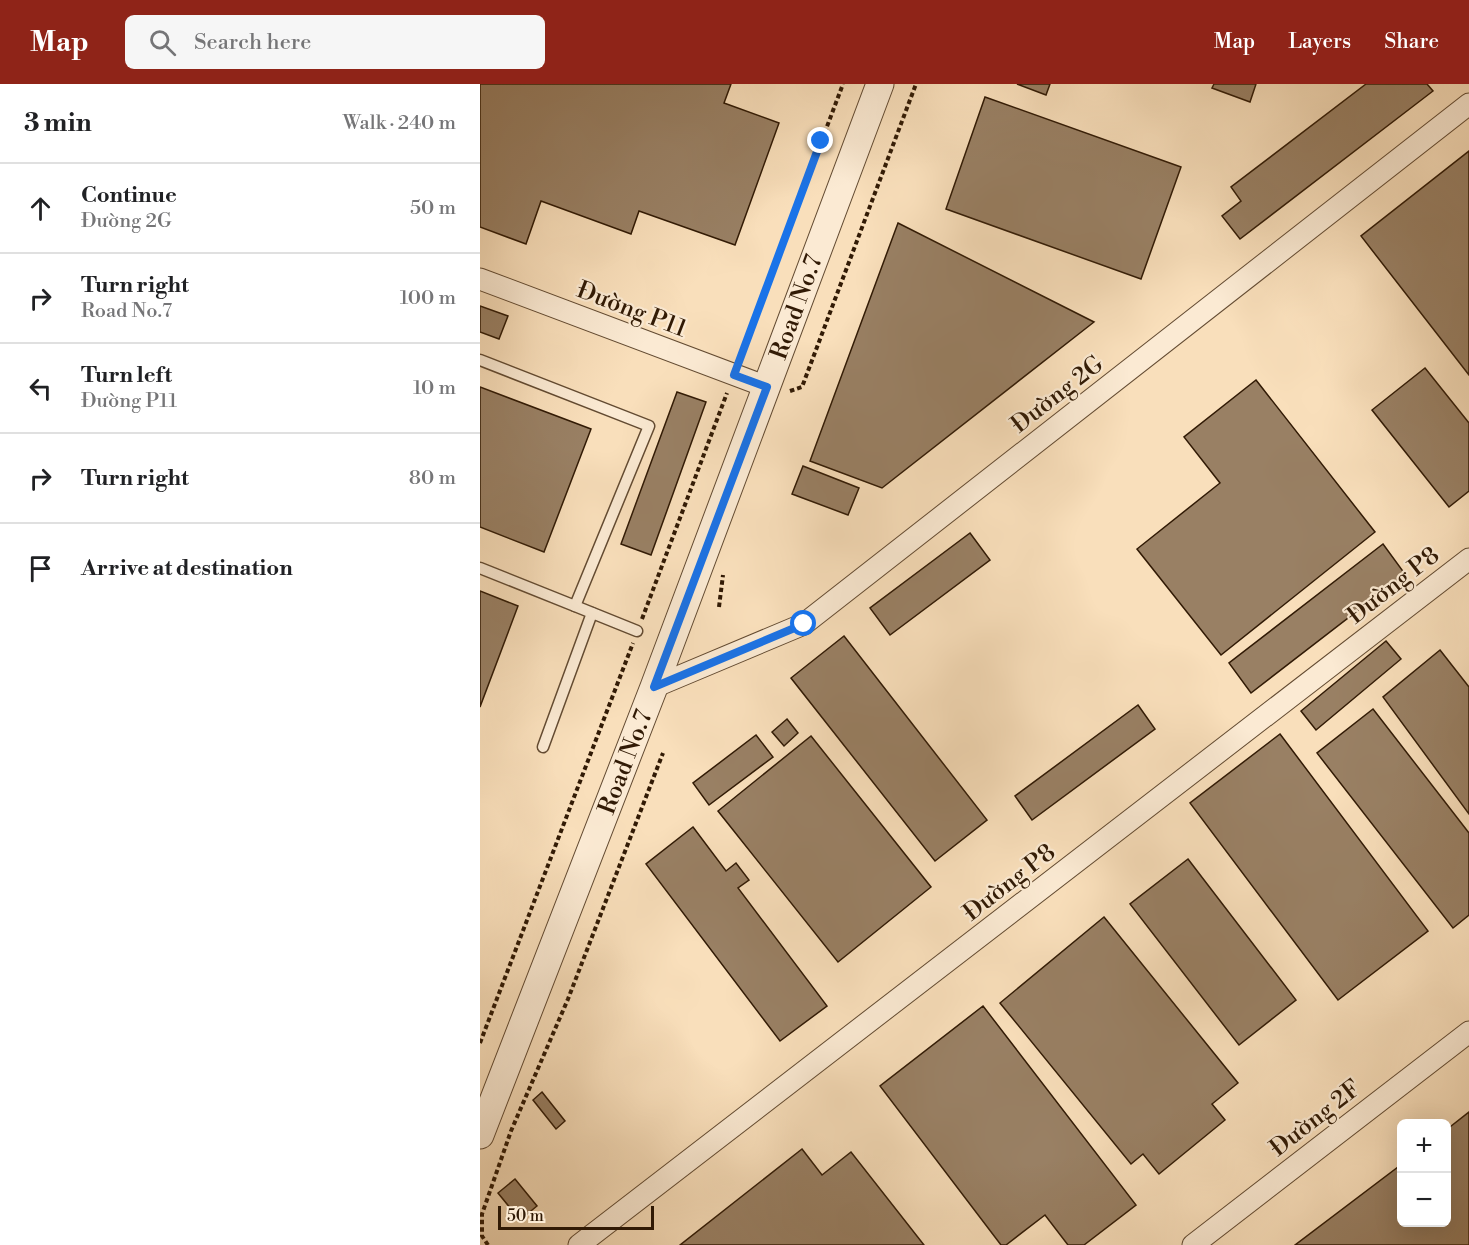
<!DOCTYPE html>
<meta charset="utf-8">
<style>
body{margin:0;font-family:"Libre Bodoni",serif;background:#f6f6f6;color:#202124}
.controls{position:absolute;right:18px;bottom:18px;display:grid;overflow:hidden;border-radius:9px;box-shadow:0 6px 24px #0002}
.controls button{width:54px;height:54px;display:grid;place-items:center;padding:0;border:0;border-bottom:2px solid #e0e0e0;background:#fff;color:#202124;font:30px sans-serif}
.scale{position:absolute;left:18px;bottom:15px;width:156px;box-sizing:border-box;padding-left:6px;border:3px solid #311a05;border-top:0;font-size:16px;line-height:21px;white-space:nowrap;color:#311a05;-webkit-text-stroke:4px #fbead3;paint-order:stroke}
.stop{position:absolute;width:18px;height:18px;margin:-14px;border:4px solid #1a73e8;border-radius:50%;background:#fff}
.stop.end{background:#1a73e8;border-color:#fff;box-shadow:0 2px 6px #0008}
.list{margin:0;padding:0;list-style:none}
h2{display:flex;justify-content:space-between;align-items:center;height:78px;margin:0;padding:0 24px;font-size:26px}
h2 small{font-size:20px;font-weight:400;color:#757577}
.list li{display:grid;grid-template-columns:39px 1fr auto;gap:18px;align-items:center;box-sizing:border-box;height:90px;padding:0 24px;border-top:2px solid #e0e0e0}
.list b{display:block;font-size:22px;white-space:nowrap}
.list p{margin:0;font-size:20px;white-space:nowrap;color:#757577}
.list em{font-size:20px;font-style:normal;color:#757577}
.icon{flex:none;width:33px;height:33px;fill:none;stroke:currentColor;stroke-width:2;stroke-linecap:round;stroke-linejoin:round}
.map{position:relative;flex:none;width:989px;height:1161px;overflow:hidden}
header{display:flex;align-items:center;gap:36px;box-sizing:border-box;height:84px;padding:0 30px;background:#8f2418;color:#fff}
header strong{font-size:28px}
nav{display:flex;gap:33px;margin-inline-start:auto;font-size:21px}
.search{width:420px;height:54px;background:#f6f6f6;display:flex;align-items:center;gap:15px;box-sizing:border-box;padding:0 21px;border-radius:9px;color:#757577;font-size:22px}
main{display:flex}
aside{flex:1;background:#fff}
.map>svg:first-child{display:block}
</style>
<header>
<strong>Map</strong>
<div class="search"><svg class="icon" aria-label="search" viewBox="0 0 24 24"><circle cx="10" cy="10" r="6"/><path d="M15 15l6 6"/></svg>Search here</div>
<nav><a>Map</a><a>Layers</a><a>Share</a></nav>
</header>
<main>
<aside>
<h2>3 min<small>Walk · 240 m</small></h2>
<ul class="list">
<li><svg class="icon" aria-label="ahead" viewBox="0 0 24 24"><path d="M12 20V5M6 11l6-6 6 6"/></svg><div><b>Continue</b><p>Đường 2G</p></div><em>50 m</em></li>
<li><svg class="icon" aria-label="right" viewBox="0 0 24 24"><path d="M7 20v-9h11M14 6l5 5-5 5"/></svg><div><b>Turn right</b><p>Road No.7</p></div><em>100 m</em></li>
<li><svg class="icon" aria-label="left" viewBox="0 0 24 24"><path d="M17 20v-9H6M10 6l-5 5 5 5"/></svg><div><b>Turn left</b><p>Đường P11</p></div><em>10 m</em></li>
<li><svg class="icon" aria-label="right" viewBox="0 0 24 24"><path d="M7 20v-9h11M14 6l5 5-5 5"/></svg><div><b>Turn right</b></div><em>80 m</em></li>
<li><svg class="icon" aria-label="arrive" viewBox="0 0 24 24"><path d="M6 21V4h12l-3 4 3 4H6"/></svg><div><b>Arrive at destination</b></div></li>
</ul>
</aside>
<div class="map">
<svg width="989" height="1161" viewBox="0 0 989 1161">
<rect width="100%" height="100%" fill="#f9dfbb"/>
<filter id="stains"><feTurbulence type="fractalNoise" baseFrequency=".00333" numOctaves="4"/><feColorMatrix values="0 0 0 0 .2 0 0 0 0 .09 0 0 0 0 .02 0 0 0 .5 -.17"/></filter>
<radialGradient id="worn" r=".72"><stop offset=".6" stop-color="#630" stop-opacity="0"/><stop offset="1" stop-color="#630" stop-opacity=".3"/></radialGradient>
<!-- building -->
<g fill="#998064" stroke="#311a05" stroke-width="1.5">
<polygon points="0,0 251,0 244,19 299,39 255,161 159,127 151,150 61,117 46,160 0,143"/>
<polygon points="537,0 570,0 566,11"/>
<polygon points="734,0 776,0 770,18 732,4"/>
<polygon points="886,0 947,0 953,7 760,155 742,132 761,117 751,103"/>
<polygon points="505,13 701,83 661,195 466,125"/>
<polygon points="989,67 989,291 881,152"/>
<polygon points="418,139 614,238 402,404 330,377"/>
<polygon points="0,222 28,232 19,255 0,248"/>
<polygon points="945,284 989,339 989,407 969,423 892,326"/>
<polygon points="776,296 895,448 741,571 657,465 740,399 704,353"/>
<polygon points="0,303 111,345 64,468 0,443"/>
<polygon points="197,308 226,318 171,471 141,460"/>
<polygon points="323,382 379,404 368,431 312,410"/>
<polygon points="490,449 510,476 410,551 390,524"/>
<polygon points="903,460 925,490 771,609 749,579"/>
<polygon points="0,507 38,522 0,623"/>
<polygon points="364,552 507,736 455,777 311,594"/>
<polygon points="906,557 921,575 836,646 821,627"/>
<polygon points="960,566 989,603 989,730 903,613"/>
<polygon points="658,621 675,645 552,736 535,712"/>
<polygon points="893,625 989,749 989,831 973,844 837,669"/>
<polygon points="307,635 318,649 304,662 292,648"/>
<polygon points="800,650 948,847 858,916 710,719"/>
<polygon points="276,651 293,673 229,721 213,699"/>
<polygon points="331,652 451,803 358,878 238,727"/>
<polygon points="213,743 246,787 256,779 269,796 258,804 347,922 300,957 166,780"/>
<polygon points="708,775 816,916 759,961 650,820"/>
<polygon points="624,833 758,999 732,1020 745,1036 679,1090 663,1070 651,1080 520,919"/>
<polygon points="503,922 656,1121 604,1161 588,1161 565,1131 526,1161 521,1161 400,1002"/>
<polygon points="62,1008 85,1037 76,1045 53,1016"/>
<polygon points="989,1028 989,1161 815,1161 922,1080 922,1138 966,1138 966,1046"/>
<polygon points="322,1065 342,1091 371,1068 444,1161 200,1161"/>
<polygon points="35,1095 57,1122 40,1136 18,1109"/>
</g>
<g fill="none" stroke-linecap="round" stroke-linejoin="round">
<defs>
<g id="service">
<polyline points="0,276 169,342 95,522 157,547"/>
<polyline points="0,484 95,522"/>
<polyline points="63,663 112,529"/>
</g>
<g id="minor">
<polyline points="0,195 287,303"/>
<polyline points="174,603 324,540 989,20"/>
<polyline points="99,1161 989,475"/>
<polyline points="713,1161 989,948"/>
</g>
<polyline id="tertiary" points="0,1051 174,603 400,0"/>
</defs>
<!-- service casing -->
<use href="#service" stroke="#634b32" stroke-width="13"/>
<!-- minor casing -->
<use href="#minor" stroke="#634b32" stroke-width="23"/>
<!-- tertiary casing -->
<use href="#tertiary" stroke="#634b32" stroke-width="29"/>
<!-- path -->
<g stroke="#311a05" stroke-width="4" stroke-dasharray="4.5 3" stroke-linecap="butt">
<polyline points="260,274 363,0"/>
<polyline points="310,307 322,303 436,0"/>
<polyline points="239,523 243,491"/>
<polyline points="162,535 247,309"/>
<polyline points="0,959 153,559"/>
<polyline points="8,1161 2,1152 2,1130 31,1047 88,915 183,669"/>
</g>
<!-- service -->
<use href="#service" stroke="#fbead3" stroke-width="10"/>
<!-- minor -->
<use href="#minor" stroke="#fbead3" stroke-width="21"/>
<!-- tertiary -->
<use href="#tertiary" stroke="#fbead3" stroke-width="27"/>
</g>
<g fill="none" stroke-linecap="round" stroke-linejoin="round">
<!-- route -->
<polyline stroke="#1a73e8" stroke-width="8" points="324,540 174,603 287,303 254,291 341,57"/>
</g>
<g text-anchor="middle" stroke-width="4.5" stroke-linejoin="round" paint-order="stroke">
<!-- street labels -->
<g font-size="24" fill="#311a05" stroke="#fbead3">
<text transform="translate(316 223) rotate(-70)" y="8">Road No.7</text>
<text transform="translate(152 225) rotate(21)" y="8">Đường P11</text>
<text transform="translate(577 310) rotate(-38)" y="8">Đường 2G</text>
<text transform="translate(913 501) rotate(-38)" y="8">Đường P8</text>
<text transform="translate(145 678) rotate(-69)" y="8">Road No.7</text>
<text transform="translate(529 798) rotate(-38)" y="8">Đường P8</text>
<text transform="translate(835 1034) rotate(-38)" y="8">Đường 2F</text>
</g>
</g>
<rect width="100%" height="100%" filter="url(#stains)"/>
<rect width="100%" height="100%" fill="url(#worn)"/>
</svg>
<div class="controls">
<button>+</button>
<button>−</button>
</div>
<div class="scale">50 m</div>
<div class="stop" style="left:324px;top:540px"></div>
<div class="stop end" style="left:341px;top:57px"></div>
</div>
</main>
